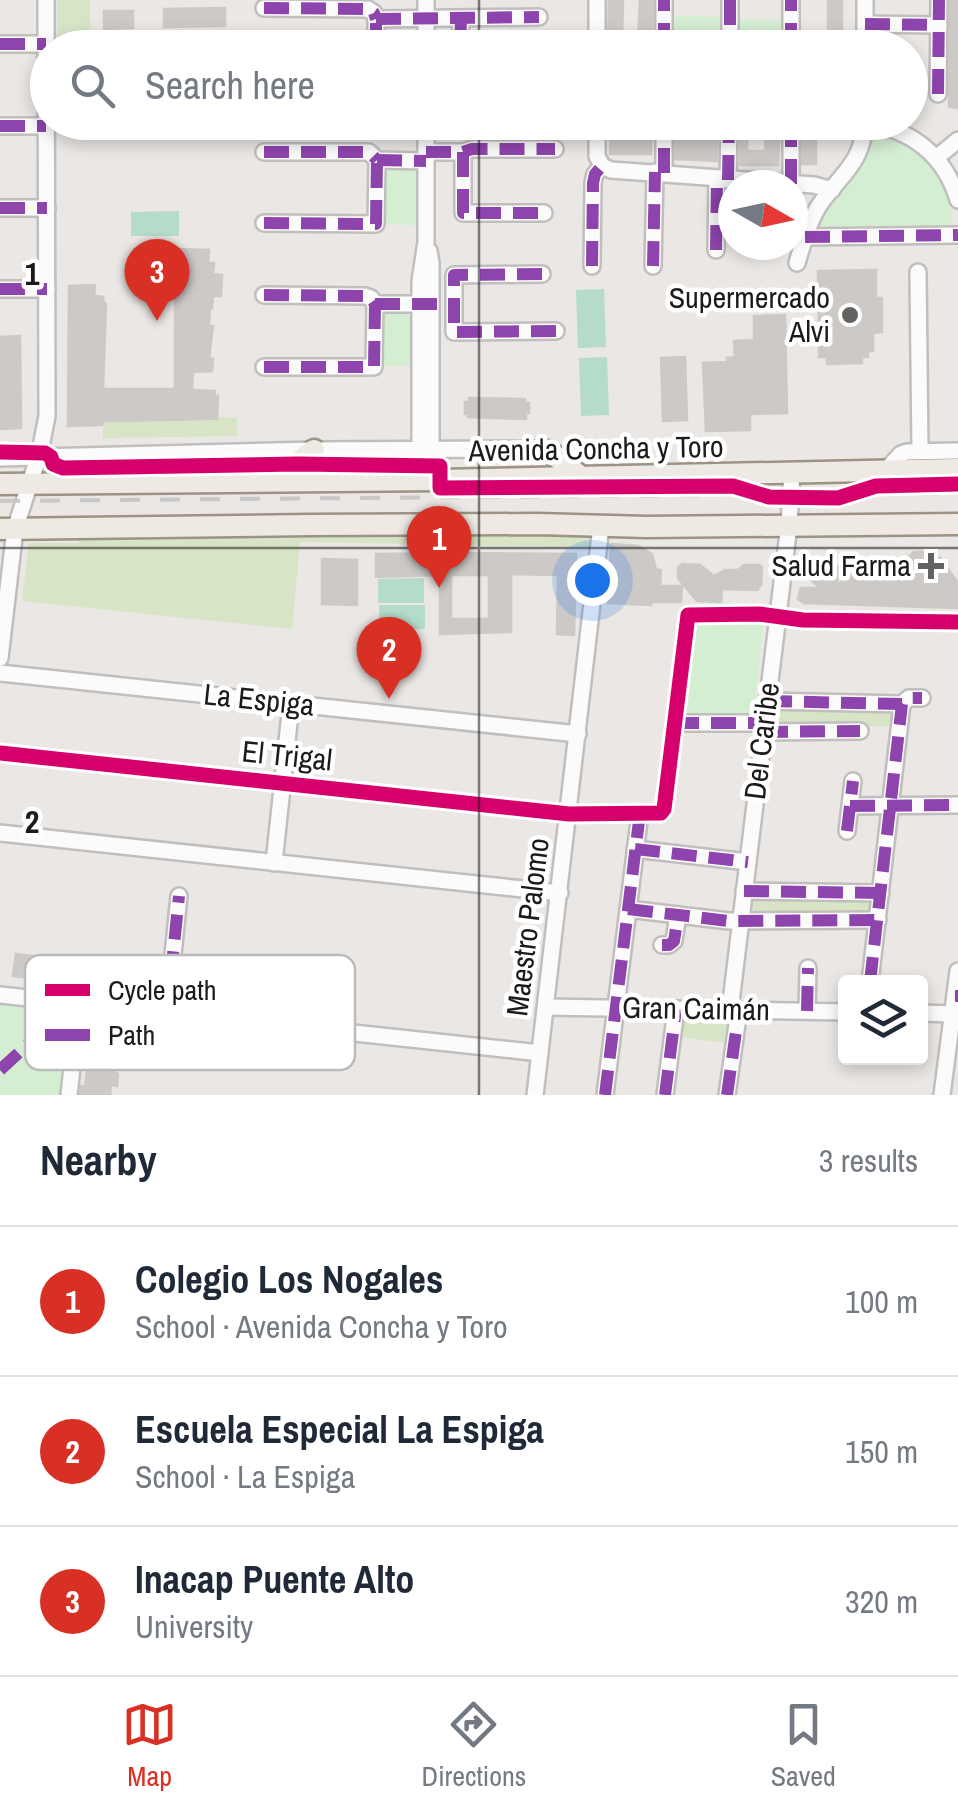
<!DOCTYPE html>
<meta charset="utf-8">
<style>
body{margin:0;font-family:"Archivo Narrow",sans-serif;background:#f2f2f3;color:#1f2937}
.controls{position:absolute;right:30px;bottom:30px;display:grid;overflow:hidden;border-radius:10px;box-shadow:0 5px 15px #0003}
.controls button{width:90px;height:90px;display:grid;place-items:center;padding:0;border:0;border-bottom:2px solid #e0e1e3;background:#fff;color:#1f2937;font:50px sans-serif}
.compass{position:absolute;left:718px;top:170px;width:90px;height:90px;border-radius:50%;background:#fff;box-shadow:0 5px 15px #0003;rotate:99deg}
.you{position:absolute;left:592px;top:580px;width:35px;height:35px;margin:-25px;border:8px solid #fff;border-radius:50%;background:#1a73e8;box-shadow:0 0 0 15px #1a73e833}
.badge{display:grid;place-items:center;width:65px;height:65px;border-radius:50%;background:#d93025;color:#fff;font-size:32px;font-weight:700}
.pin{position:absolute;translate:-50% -82px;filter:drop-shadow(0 2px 5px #0008)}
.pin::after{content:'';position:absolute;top:52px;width:35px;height:30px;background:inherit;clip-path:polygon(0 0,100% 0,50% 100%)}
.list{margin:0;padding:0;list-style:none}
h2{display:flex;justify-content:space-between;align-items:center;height:130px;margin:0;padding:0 40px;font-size:42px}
h2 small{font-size:32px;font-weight:400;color:#747a83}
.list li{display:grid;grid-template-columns:65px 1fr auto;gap:30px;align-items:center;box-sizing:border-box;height:150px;padding:0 40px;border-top:2px solid #e0e1e3}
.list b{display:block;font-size:38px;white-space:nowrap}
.list p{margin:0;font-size:32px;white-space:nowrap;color:#747a83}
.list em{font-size:32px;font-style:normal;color:#747a83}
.icon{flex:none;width:55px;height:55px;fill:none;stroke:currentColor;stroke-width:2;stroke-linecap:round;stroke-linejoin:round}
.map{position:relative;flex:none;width:958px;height:1095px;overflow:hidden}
.search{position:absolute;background:#fff;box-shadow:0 5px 15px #0003;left:30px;right:30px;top:30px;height:110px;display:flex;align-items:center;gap:25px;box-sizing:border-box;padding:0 35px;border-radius:55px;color:#747a83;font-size:38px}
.sheet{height:580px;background:#fff}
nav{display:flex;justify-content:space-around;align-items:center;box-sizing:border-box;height:140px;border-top:2px solid #e0e1e3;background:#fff;font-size:28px;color:#747a83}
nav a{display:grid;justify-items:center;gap:5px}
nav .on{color:#d93025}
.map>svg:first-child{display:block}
</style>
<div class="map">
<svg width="958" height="1095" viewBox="0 0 958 1095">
<rect width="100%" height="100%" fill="#eae7e4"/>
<!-- grass -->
<g fill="#d7e4c5">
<polygon points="57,0 90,0 90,32 81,42 57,42"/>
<polygon points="220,417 237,418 237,436 103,438 103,421 213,421"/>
<polygon points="589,532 588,547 300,542 292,629 22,601 29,543 78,543 76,535"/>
<polygon points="894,707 897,726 776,726 772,723 774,708"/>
<polygon points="756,897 871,899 869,912 865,915 756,916 753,913 754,899"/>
<polygon points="681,1015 731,1016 728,1043 678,1037"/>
</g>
<!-- park -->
<g fill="#d4eed2">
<polygon points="670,16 722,17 721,47 669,48"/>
<polygon points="735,19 787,20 786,47 734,48"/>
<path d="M874,131C918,139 955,179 952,226L816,230C830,193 863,170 874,131Z"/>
<polygon points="381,169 418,170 416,225 380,224"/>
<polygon points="380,312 413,313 413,366 380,366"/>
<polygon points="764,619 753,717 682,717 693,620"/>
<path d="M0,1001C23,1003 58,1000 70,1023L62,1095H0Z"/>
</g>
<!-- pitch -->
<g fill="#b4dcc9">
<polygon points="179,211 179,236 131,236 131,212"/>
<polygon points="604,289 606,347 578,348 576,290"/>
<polygon points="607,357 609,415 581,416 579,358"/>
<polygon points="424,578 424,603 378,603 378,579"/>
<rect x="379" y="605" width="46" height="24"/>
</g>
<!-- building -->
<g fill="#ccc9c7" stroke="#ccc9c6" stroke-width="2.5" fill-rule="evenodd">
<polygon points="609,0 623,0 622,37 638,38 640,0 653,0 652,48 608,48"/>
<rect x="828" y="0" width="14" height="48"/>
<polygon points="950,0 958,0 958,108 949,107"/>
<polygon points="225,8 225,26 164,27 164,9"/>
<polygon points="104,11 133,11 133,28 104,29"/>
<polygon points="165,122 236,122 236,136 165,135"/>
<polygon points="611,122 652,122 651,154 610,154"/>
<polygon points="675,122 717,122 717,161 675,159"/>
<polygon points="740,122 748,122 747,151 765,151 766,122 780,122 778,165 740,165"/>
<polygon points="802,122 838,122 838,135 816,135 816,164 802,164"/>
<polygon points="176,249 209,250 208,263 214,263 213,274 222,275 221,296 213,296 212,308 210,308 209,326 213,326 209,358 213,359 212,371 193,372 192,390 215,391 214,395 218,396 217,419 103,421 102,425 68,426 69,286 95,285 94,296 103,297 104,303 106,304 103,389 175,389 175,292 170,291 171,264 175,260"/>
<polygon points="876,270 876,298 882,298 882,332 873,333 873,351 868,351 868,357 862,357 862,363 827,364 827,357 819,357 818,271"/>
<polygon points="785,315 787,413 750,414 750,430 706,431 703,363 728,362 727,358 735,357 734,341 754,340 754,316"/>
<polygon points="20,336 21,428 0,429 0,337"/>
<polygon points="685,357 687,420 663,421 661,358"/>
<polygon points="469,398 525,399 525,403 529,403 529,413 526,413 526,419 468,417 468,414 465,414 465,402 469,402"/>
<polygon points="611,544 638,546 652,554 656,569 661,570 660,586 682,586 681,602 652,602 651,605 608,603"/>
<polygon points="914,552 924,552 928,557 940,558 958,583 958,608 804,603 798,599 801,588 820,588 807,576 808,566 813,562 833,563 838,567 837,585 849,575 863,576 870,570 893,570 892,565 898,558 907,558"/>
<path d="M457,553L576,554L574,635L557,634L558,575L511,574V632L440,634V575L376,577V554ZM451,575H489V619H451Z"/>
<polygon points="322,559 357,560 357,605 322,604"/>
<polygon points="682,564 700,565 714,576 725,570 738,570 744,565 760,565 762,568 761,585 757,590 722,589 721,602 697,601 678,578 678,568"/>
<polygon points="16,954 72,961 70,983 13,976"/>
<polygon points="89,1016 112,1018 109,1038 117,1039 113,1071 118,1074 117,1086 111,1085 110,1095 80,1095 81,1086 85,1087 87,1070 100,1072 103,1055 85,1052"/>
</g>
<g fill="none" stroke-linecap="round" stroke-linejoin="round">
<defs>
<g id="minor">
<polyline points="426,0 426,48"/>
<polyline points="730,0 730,48"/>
<polyline points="264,8 368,9 374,13 376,19"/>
<polyline points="376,19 539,17"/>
<polyline points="865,24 939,25"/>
<polyline points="0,44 46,44"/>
<polyline points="376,48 376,19"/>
<polyline points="460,48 461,19"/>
<polyline points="597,48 597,0"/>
<polyline points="664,48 664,0"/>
<polyline points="791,48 791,0"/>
<polyline points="865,48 865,0"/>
<polyline points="938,94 939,0"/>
<polyline points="597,122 597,156 602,166"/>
<path d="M865,123C911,129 945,155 958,200"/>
<polyline points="0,126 46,126"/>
<polyline points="264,152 369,152 377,160"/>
<polyline points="426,152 463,152 472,149 555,149"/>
<polyline points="463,152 463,213 544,213"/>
<polyline points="936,158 958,140"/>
<polyline points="377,160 426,161"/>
<polyline points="602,166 611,170 814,185 832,190"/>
<polyline points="664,173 664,122"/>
<polyline points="728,180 729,122"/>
<polyline points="791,184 791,122"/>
<polyline points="0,208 47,208"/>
<polyline points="264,223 376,224 377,160"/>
<polyline points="805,237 958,235"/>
<polyline points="716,250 717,179"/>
<polyline points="429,251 431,263 431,449"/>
<path d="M797,263C803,243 809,221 820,204C841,174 863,163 865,122"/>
<polyline points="592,266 593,183 595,174 602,166"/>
<polyline points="653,266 655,172"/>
<polyline points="918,272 920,451"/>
<polyline points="542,274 454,275 454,332 556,331"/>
<polyline points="0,289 47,289"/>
<polyline points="264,295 365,296 371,298 375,304"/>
<polyline points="375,304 431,304"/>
<polyline points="264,367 374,367 375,304"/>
<polyline points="420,450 420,281 426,242 426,122"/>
<polyline points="0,458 314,450 537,449 549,451"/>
<polyline points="886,470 901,454 907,452 958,451"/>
<polyline points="0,658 15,529 40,452 47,416 46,0"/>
<polyline points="0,673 578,734"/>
<polyline points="767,701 902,704 909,698 922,698"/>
<polyline points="674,723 764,723"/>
<polyline points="763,732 860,731"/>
<polyline points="0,753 569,814 661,813 664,809 688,615 759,614 803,620 958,622"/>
<polyline points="850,806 958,805"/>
<polyline points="847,831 853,781"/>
<polyline points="0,833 560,893"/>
<polyline points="635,849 748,862"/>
<polyline points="274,863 291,704"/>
<polyline points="744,891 881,893"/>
<polyline points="628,909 729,921 878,920"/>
<polyline points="662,945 669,945 674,941 678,915"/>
<polyline points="870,982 902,704"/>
<polyline points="0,995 540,1053"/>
<polyline points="546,1007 846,1012"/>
<polyline points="730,1010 789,525 792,471"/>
<polyline points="807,1011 808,968"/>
<polyline points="167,1013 179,896"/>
<polyline points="920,1013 953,1014"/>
<polyline points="69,1095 79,1004"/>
<polyline points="535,1095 601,526"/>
<polyline points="605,1095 640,813"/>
<polyline points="665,1095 676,1009"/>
<polyline points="727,1095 739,1010"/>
<polyline points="942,1095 958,971"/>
</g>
<g id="major">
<polyline points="549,451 580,476"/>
<polyline points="282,481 306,455 314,450"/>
<polyline points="0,484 440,480 958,469"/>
<polyline points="0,529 311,525 537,524 647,527 958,524"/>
</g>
</defs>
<!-- minor casing -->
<use href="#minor" stroke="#c1bfbe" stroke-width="20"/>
<!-- major casing -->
<use href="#major" stroke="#9c9384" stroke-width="25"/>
<!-- minor -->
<use href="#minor" stroke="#fcfbfb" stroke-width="15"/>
<!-- major -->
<use href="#major" stroke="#eeeae3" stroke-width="20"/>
<!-- rail -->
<polyline stroke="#c9c8c8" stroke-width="4" stroke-dasharray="20 20" stroke-linecap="butt" points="0,501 958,493"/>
<!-- quiet -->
<g stroke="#8e44ad" stroke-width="12" stroke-dasharray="25 12" stroke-linecap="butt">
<polyline points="730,0 730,48"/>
<polyline points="264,8 368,9 374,13 376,19"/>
<polyline points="376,19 539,17"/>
<polyline points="865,24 939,25"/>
<polyline points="0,44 46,44"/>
<polyline points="376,48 376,19"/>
<polyline points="460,48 461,19"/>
<polyline points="664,48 664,0"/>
<polyline points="791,48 791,0"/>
<polyline points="938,94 939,0"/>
<polyline points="0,126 46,126"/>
<polyline points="264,152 369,152 377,160"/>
<polyline points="426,152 463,152 472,149 555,149"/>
<polyline points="463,152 463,213 544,213"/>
<polyline points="377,160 426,161"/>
<polyline points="664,173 664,122"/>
<polyline points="728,180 729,122"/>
<polyline points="791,184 791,122"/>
<polyline points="0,208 47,208"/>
<polyline points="264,223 376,224 377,160"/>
<polyline points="805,237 958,235"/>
<polyline points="716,250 717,179"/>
<polyline points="592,266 593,183 595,174 602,166"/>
<polyline points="653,266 655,172"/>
<polyline points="542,274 454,275 454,332 556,331"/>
<polyline points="0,289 47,289"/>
<polyline points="264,295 365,296 371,298 375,304"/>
<polyline points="375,304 455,304"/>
<polyline points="264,367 374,367 375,304"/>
<polyline points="767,701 902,704 909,698 922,698"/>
<polyline points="674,723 764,723"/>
<polyline points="763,732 860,731"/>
<polyline points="850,806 958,805"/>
<polyline points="847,831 853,781"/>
<polyline points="635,849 748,862"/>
<polyline points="744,891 881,893"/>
<polyline points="628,909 729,921 878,920"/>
<polyline points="662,945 669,945 674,941 678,915"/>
<polyline points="870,982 902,704"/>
<polyline points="955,996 958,996"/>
<polyline points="807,1011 808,968"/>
<polyline points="167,1013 179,896"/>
<polyline points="0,1070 59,1016"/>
<polyline points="605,1095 640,813"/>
<polyline points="665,1095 676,1009"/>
<polyline points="727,1095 739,1010"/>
</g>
<defs>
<g id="cycleway">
<polyline points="0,452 45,453 51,457 53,464 63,468 298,464 440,466 440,488 733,486 769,497 838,498 876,486 958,484"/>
<polyline points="0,753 569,814 661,813 664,809 688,615 759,614 803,620 958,622"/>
</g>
</defs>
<!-- cycleway casing -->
<use href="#cycleway" stroke="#fff" stroke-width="21"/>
<!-- cycleway -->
<use href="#cycleway" stroke="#d6006c" stroke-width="15"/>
</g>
<!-- grid -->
<path fill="none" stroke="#1b1b1b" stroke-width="2.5" stroke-opacity="0.55" d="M479,0V48M479,122V1095M0,548H958"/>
<!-- markers -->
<g fill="#636261" stroke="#fff" stroke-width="4">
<circle cx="850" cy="315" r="10"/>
<path d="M926 551h10v10h10v10h-10v10h-10v-10h-10v-10h10z"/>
</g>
<g text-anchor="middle" stroke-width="9" stroke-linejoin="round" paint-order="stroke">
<!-- poi labels -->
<g font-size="30" fill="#1b1b1b" stroke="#fff" text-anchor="end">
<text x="830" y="308">Supermercado<tspan x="830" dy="34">Alvi</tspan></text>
<text x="911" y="576">Salud Farma</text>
</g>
<!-- street labels -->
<g font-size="30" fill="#1b1b1b" stroke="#fff">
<text transform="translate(596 449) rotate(-1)" y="10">Avenida Concha y Toro</text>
<text transform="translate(259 700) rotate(6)" y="10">La Espiga</text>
<text transform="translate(762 741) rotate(-83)" y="10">Del Caribe</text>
<text transform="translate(287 756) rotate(6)" y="10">El Trigal</text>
<text transform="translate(528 927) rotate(-83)" y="10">Maestro Palomo</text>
<text transform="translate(696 1009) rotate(1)" y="10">Gran Caimán</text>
</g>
</g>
<!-- legend -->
<rect x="25" y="955" width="330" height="115" rx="15" fill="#fff" stroke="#bbb" stroke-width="2.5"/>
<rect x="45" y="984" width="45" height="12" fill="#d6006c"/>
<rect x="45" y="1029" width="45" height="12" fill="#8e44ad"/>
<g font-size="28" fill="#1b1b1b">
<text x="108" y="1000">Cycle path</text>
<text x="108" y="1045">Path</text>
</g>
<g font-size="32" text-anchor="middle" font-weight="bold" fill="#1b1b1b" stroke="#fff" stroke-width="9" stroke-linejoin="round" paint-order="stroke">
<text x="32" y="285">1</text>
<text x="32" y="833">2</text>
</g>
</svg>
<div class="controls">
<button><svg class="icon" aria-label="layers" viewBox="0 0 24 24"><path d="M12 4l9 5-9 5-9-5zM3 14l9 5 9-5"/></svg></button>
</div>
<svg class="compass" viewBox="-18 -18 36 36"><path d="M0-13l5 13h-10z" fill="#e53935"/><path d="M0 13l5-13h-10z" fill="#747a83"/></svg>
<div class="you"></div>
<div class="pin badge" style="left:439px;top:588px">1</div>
<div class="pin badge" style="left:389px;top:699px">2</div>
<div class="pin badge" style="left:157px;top:321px">3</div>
<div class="search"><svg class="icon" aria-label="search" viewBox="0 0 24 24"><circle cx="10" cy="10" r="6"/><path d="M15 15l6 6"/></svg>Search here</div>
</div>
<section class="sheet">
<h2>Nearby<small>3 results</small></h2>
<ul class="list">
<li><span class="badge">1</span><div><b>Colegio Los Nogales</b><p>School · Avenida Concha y Toro</p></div><em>100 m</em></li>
<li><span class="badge">2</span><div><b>Escuela Especial La Espiga</b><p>School · La Espiga</p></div><em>150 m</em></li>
<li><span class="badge">3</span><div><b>Inacap Puente Alto</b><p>University</p></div><em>320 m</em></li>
</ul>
</section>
<nav>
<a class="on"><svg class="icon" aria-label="map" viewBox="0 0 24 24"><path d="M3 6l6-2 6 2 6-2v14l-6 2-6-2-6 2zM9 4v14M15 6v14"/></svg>Map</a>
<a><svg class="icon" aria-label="directions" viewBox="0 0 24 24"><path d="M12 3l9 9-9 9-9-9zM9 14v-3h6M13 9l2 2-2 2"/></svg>Directions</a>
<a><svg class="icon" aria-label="saved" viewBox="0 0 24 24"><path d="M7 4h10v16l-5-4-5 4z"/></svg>Saved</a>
</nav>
